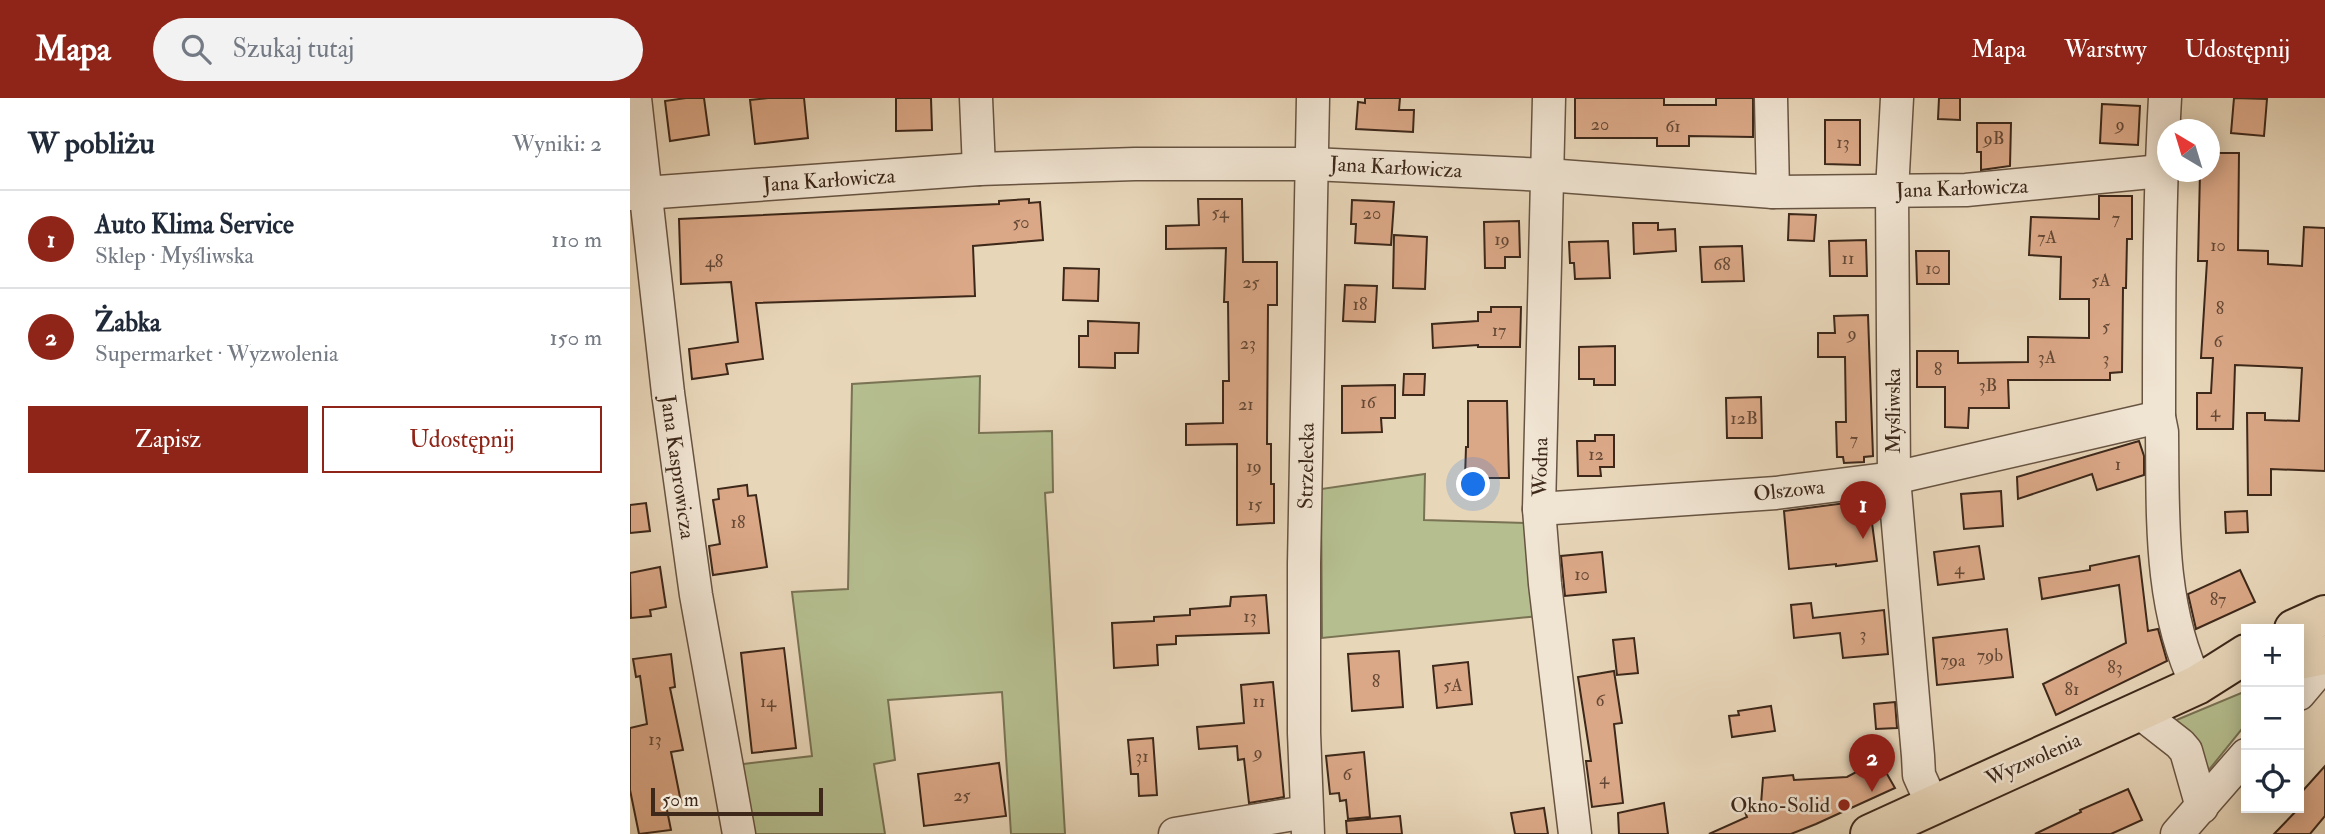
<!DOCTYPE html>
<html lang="pl">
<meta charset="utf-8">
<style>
body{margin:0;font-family:"IM FELL Double Pica",serif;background:#f2f2f3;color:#1f2937}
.controls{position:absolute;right:21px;bottom:21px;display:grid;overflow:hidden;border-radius:0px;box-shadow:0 4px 18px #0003}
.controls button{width:63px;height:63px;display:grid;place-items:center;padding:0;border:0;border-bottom:2px solid #e0e1e3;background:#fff;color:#1f2937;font:35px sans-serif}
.compass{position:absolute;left:1527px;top:21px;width:63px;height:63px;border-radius:50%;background:#fff;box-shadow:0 4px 18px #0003;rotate:322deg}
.scale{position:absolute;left:21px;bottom:18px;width:172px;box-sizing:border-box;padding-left:7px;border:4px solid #3d281a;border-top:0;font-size:19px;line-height:24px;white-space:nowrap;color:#3d281a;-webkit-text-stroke:5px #f0e4d2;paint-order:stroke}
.you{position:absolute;left:844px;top:387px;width:24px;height:24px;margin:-18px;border:5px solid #fff;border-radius:50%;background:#1a73e8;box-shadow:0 0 0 10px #1a73e833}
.badge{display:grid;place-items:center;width:46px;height:46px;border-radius:50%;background:#8f2418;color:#fff;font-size:23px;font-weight:700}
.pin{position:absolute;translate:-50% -58px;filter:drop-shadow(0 2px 4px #0008)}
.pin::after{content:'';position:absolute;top:37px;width:24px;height:21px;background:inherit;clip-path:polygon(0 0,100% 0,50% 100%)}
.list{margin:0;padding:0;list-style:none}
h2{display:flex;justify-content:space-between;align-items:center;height:91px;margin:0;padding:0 28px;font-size:30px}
h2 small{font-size:23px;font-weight:400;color:#747a83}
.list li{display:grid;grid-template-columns:46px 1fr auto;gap:21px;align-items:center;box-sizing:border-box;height:98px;padding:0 28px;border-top:2px solid #e0e1e3}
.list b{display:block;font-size:26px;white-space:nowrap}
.list p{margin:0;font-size:23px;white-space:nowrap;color:#747a83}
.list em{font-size:23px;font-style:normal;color:#747a83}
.actions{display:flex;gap:14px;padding:21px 28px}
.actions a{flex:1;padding:16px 0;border:2px solid #8f2418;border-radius:0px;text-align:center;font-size:24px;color:#8f2418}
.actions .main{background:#8f2418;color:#fff}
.icon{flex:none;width:38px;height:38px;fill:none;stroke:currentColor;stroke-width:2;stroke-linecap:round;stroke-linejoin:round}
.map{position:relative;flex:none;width:1695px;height:736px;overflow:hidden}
header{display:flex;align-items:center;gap:42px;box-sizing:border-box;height:98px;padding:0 35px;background:#8f2418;color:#fff}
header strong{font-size:33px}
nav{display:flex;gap:38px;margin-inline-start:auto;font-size:24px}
.search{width:490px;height:63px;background:#f2f2f3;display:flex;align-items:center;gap:18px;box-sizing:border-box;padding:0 24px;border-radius:38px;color:#747a83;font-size:26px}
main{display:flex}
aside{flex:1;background:#fff}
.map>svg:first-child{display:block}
</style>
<header>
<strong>Mapa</strong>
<div class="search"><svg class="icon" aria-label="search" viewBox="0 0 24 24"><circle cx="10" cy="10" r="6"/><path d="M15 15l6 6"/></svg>Szukaj tutaj</div>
<nav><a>Mapa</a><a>Warstwy</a><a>Udostępnij</a></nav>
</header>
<main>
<aside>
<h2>W pobliżu<small>Wyniki: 2</small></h2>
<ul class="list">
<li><span class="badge">1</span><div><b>Auto Klima Service</b><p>Sklep · Myśliwska</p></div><em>110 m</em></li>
<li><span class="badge">2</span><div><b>Żabka</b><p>Supermarket · Wyzwolenia</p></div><em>150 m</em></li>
</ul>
<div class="actions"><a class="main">Zapisz</a><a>Udostępnij</a></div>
</aside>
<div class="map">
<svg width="1695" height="736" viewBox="0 0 1695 736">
<rect width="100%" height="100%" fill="#e8d6b9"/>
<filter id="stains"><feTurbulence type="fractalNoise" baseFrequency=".00286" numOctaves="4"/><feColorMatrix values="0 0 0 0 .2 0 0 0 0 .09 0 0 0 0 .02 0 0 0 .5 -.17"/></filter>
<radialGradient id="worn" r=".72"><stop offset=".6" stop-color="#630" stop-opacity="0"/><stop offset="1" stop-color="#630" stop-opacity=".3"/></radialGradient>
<!-- green -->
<g fill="#b5be8f" stroke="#797354" stroke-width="2">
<polygon points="350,278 349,335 422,333 423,394 415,395 435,736 381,736 372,594 258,602 265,662 244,666 255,736 115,736 105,667 182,658 162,494 218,491 222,286"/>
<polygon points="795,376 794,422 898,425 909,518 692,540 691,391"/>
<polygon points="1616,593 1616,626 1574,678 1544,623"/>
</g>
<!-- building -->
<g fill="#dba887" stroke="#3d281a" stroke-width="2">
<polygon points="56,0 74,0 79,37 40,43 35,3"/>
<polygon points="138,0 174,0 178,40 125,46 120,2"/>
<polygon points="266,0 301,0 302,32 266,33"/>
<polygon points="735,0 770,0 769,12 784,12 783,34 726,31 728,4 735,5"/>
<polygon points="945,0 1034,0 1034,7 1086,7 1086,0 1123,0 1123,39 1059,38 1059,48 1027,48 1027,40 945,40"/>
<polygon points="1309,0 1330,0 1330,22 1308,21"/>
<polygon points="1604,0 1637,1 1634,38 1601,35"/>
<polygon points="1472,6 1510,8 1508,47 1470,45"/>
<polygon points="1195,22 1230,22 1230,67 1195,66"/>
<polygon points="1347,25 1381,25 1380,68 1351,72 1351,54 1347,54"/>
<polygon points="1579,55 1609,55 1608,152 1638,153 1638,166 1672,168 1674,129 1695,130 1695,373 1641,371 1641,397 1618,397 1617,315 1635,315 1635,322 1669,323 1672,270 1605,267 1603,331 1567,331 1567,295 1581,295 1583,260 1571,260 1577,163 1568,163 1570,74 1579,74"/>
<polygon points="1469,98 1502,98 1502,141 1497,141 1496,190 1493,190 1492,274 1480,275 1480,282 1378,282 1379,310 1339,310 1338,330 1315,329 1315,289 1287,289 1287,253 1328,253 1328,265 1398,264 1398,239 1459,240 1459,201 1430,201 1431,159 1399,157 1401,119 1469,121"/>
<polygon points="399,101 399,105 410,104 413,142 343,148 345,198 126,205 133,261 96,266 98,276 62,281 59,251 108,244 101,184 51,186 49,121 369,106 369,103"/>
<polygon points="568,101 612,101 613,164 647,164 647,207 638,207 637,346 641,346 641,386 644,386 644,425 607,427 607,346 556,347 556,326 593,325 593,283 599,283 598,204 594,204 596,150 536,151 536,128 569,127"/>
<polygon points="722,102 764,104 761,147 725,145 726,126 721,126"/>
<polygon points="1159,116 1186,117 1184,143 1158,142"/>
<polygon points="889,123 890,159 875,159 875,170 855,170 854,124"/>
<polygon points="1003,125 1028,125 1028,132 1045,131 1046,153 1004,156"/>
<polygon points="764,137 797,139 795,191 763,190"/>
<polygon points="1236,142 1237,178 1200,178 1199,143"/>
<polygon points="978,143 980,180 945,181 944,165 940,165 939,144"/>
<polygon points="1112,148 1114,183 1072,184 1070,149"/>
<polygon points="1286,153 1319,153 1319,186 1287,186"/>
<polygon points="434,170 469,171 468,203 433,202"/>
<polygon points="715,187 747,188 745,224 713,223"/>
<polygon points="861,209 891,209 890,249 848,249 848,247 803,250 802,226 848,223 848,214 861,214"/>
<polygon points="1238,217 1243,358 1234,359 1234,364 1214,365 1213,359 1207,359 1206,324 1216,324 1215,259 1188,259 1188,235 1205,235 1204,218"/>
<polygon points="458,223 509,225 508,255 485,255 485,270 449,269 449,238 458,238"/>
<polygon points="985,248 985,287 964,287 964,281 949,281 949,249"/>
<polygon points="774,276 795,276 794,297 773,297"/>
<polygon points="765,287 765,320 751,320 752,334 712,335 712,288"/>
<polygon points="1131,299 1132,340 1097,340 1096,300"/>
<polygon points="838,303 877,303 879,380 835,380 836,349 838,349"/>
<polygon points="965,337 984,337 984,369 970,369 971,378 948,378 947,343 965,343"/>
<polygon points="1509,343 1514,358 1514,377 1467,392 1462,376 1388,401 1387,379"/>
<polygon points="117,387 118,398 126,397 137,469 83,477 79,448 90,446 83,402 89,401 88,391"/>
<polygon points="1371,393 1373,428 1334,431 1331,396"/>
<polygon points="1239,402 1247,463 1206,468 1206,466 1159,471 1154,413"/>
<polygon points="16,405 20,433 0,435 0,407"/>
<polygon points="1617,413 1618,434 1596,435 1595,414"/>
<polygon points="1349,448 1354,481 1308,487 1304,454"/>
<polygon points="972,454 976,494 935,498 931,458"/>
<polygon points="1509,458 1518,533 1528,531 1537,563 1426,617 1413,586 1496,545 1489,487 1412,501 1409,480 1460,472 1460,468"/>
<polygon points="30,469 36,509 20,512 21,518 1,520 0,475"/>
<polygon points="1610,472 1625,504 1566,531 1558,496"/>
<polygon points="636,497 639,535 546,538 546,546 527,547 528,567 484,570 482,525 524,523 524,519 560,517 560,511 600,508 601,499"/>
<polygon points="1181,505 1183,520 1254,512 1258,556 1213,560 1210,535 1164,540 1161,507"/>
<polygon points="1377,531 1383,579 1307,587 1303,540"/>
<polygon points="1004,540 1008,575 987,577 983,542"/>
<polygon points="154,550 166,650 122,655 111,555"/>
<polygon points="769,553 773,609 722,613 718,556"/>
<polygon points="41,556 45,589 40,590 53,652 41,654 51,704 36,707 41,732 9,736 0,692 0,630 17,626 10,578 6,579 3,561"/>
<polygon points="838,564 842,606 807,610 803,568"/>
<polygon points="984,573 992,625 984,626 993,705 962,709 956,663 961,663 948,579"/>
<polygon points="643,584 654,699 619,705 614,661 608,662 607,648 569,651 567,629 614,625 611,587"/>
<polygon points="1265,604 1267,630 1246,631 1244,606"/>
<polygon points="1141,608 1145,633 1102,639 1099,618 1109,617 1108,613"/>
<polygon points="523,640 527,697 509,698 508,676 501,676 498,642"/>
<polygon points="734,654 740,719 718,721 716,702 710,703 709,695 700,696 696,658"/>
<polygon points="1249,662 1265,690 1186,726 1161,736 1079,736 1117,719 1115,714 1131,706 1133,680 1163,677 1164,682 1217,679"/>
<polygon points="369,665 376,718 294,728 288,676"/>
<polygon points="1695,668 1695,718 1680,736 1644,736 1669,710 1669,697"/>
<polygon points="1498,691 1512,722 1481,736 1405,736 1451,714 1450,712"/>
<polygon points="1034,705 1038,736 989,736 988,715"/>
<polygon points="914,710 918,736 885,736 881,715"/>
<polygon points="770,718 772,736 717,736 716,723"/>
</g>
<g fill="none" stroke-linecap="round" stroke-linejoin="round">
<defs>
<g id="minor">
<polyline points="5,0 38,295 66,497 109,736"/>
<polyline points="346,0 349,71"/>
<polyline points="919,0 909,411 915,486 945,736"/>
<polyline points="1141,0 1143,94"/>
<polyline points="1267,0 1262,93 1264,380 1288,658 1289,677 1302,706"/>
<path d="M1535,0C1529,106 1529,213 1529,319L1532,334C1533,419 1529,509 1567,587"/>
<polyline points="0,96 349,71 505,66 682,66 917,77 1143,94 1336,92 1531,73"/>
<polyline points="909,411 1146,395 1264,380 1529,319"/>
<polyline points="1669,596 1695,565"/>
<polyline points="1509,614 1550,646 1556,653 1572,709"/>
<polyline points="545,736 676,714"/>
<polyline points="678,736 674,635 674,465 683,0"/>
<polyline points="1547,736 1616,657"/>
</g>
<g id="major">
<polyline points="1664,531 1695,517"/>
<polyline points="1669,562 1695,557"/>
<polyline points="1240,736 1567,587 1616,556"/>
</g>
</defs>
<!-- minor casing -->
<use href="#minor" stroke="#685442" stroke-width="35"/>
<!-- major casing -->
<use href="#major" stroke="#3d281a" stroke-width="42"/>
<!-- minor -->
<use href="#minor" stroke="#f0e4d2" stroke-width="32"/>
<!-- major -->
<use href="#major" stroke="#e8d6b9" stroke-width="38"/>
</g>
<!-- markers -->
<circle fill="#8f2418" stroke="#f0e4d2" stroke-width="2.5" cx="1214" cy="707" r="7"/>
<g text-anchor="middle" stroke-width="5" stroke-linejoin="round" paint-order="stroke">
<!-- number labels -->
<g font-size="18" fill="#644835">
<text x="970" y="32">20</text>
<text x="1490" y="32">9</text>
<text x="1043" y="34">61</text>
<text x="1364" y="46">9B</text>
<text x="1213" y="50">13</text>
<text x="590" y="120">54</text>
<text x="742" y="121">20</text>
<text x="1486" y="126">7</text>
<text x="391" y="130">50</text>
<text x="1417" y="145">7A</text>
<text x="872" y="147">19</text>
<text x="1588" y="153">10</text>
<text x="1218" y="166">11</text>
<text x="84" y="169">48</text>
<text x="1092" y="172">68</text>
<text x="1303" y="176">10</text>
<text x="1471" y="188">5A</text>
<text x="621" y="190">25</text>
<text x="730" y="212">18</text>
<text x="1590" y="216">8</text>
<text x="1476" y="234">5</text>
<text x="869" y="238">17</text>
<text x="1222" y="241">9</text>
<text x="1588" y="249">6</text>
<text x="618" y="251">23</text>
<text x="1417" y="265">3A</text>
<text x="1476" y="266">3</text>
<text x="1308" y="277">8</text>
<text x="1358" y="293">3B</text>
<text x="738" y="310">16</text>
<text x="616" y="312">21</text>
<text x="1585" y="319">4</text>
<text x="1114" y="326">12B</text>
<text x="1224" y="347">7</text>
<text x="966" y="362">12</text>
<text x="1488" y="372">1</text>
<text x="624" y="374">19</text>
<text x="625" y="412">15</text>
<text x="108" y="430">18</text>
<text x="1329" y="476">4</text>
<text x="952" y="482">10</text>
<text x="1588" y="507">87</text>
<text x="620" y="524">13</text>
<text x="1233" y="542">3</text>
<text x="1360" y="563">79b</text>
<text x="1323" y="568">79a</text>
<text x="1485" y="575">83</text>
<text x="746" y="589">8</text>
<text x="823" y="593">5A</text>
<text x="1442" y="597">81</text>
<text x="970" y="608">6</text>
<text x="138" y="609">14</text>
<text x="629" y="609">11</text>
<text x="25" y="647">13</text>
<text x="628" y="660">9</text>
<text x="512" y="664">31</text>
<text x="717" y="682">6</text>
<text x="974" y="686">4</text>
<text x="332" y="703">25</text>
</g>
<!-- street labels -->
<g font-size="21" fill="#3d281a" stroke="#f0e4d2">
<text transform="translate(766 69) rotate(3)" y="7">Jana Karłowicza</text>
<text transform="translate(199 82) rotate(-4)" y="7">Jana Karłowicza</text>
<text transform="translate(1332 90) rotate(-2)" y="7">Jana Karłowicza</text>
<text transform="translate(1263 313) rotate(-90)" y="7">Myśliwska</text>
<text transform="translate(676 368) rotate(-89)" y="7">Strzelecka</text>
<text transform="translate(48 369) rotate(82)" y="7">Jana Kasprowicza</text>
<text transform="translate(910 369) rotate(-89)" y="7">Wodna</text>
<text transform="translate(1159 392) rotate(-6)" y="7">Olszowa</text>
<text transform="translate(1403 661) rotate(-24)" y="7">Wyzwolenia</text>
</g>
<!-- poi labels -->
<g font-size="21" fill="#3d281a" stroke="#f0e4d2" text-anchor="end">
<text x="1200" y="714">Okno-Solid</text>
</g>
</g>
<rect width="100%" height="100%" filter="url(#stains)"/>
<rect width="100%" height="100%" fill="url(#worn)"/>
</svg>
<div class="controls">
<button>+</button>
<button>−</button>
<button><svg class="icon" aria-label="locate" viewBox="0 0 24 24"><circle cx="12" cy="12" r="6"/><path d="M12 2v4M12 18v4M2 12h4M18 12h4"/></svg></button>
</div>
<svg class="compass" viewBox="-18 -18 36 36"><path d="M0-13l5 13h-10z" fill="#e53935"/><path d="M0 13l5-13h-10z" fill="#747a83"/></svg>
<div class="scale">50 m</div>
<div class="you"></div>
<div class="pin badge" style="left:1233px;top:441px">1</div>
<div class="pin badge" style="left:1242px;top:694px">2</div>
</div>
</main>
